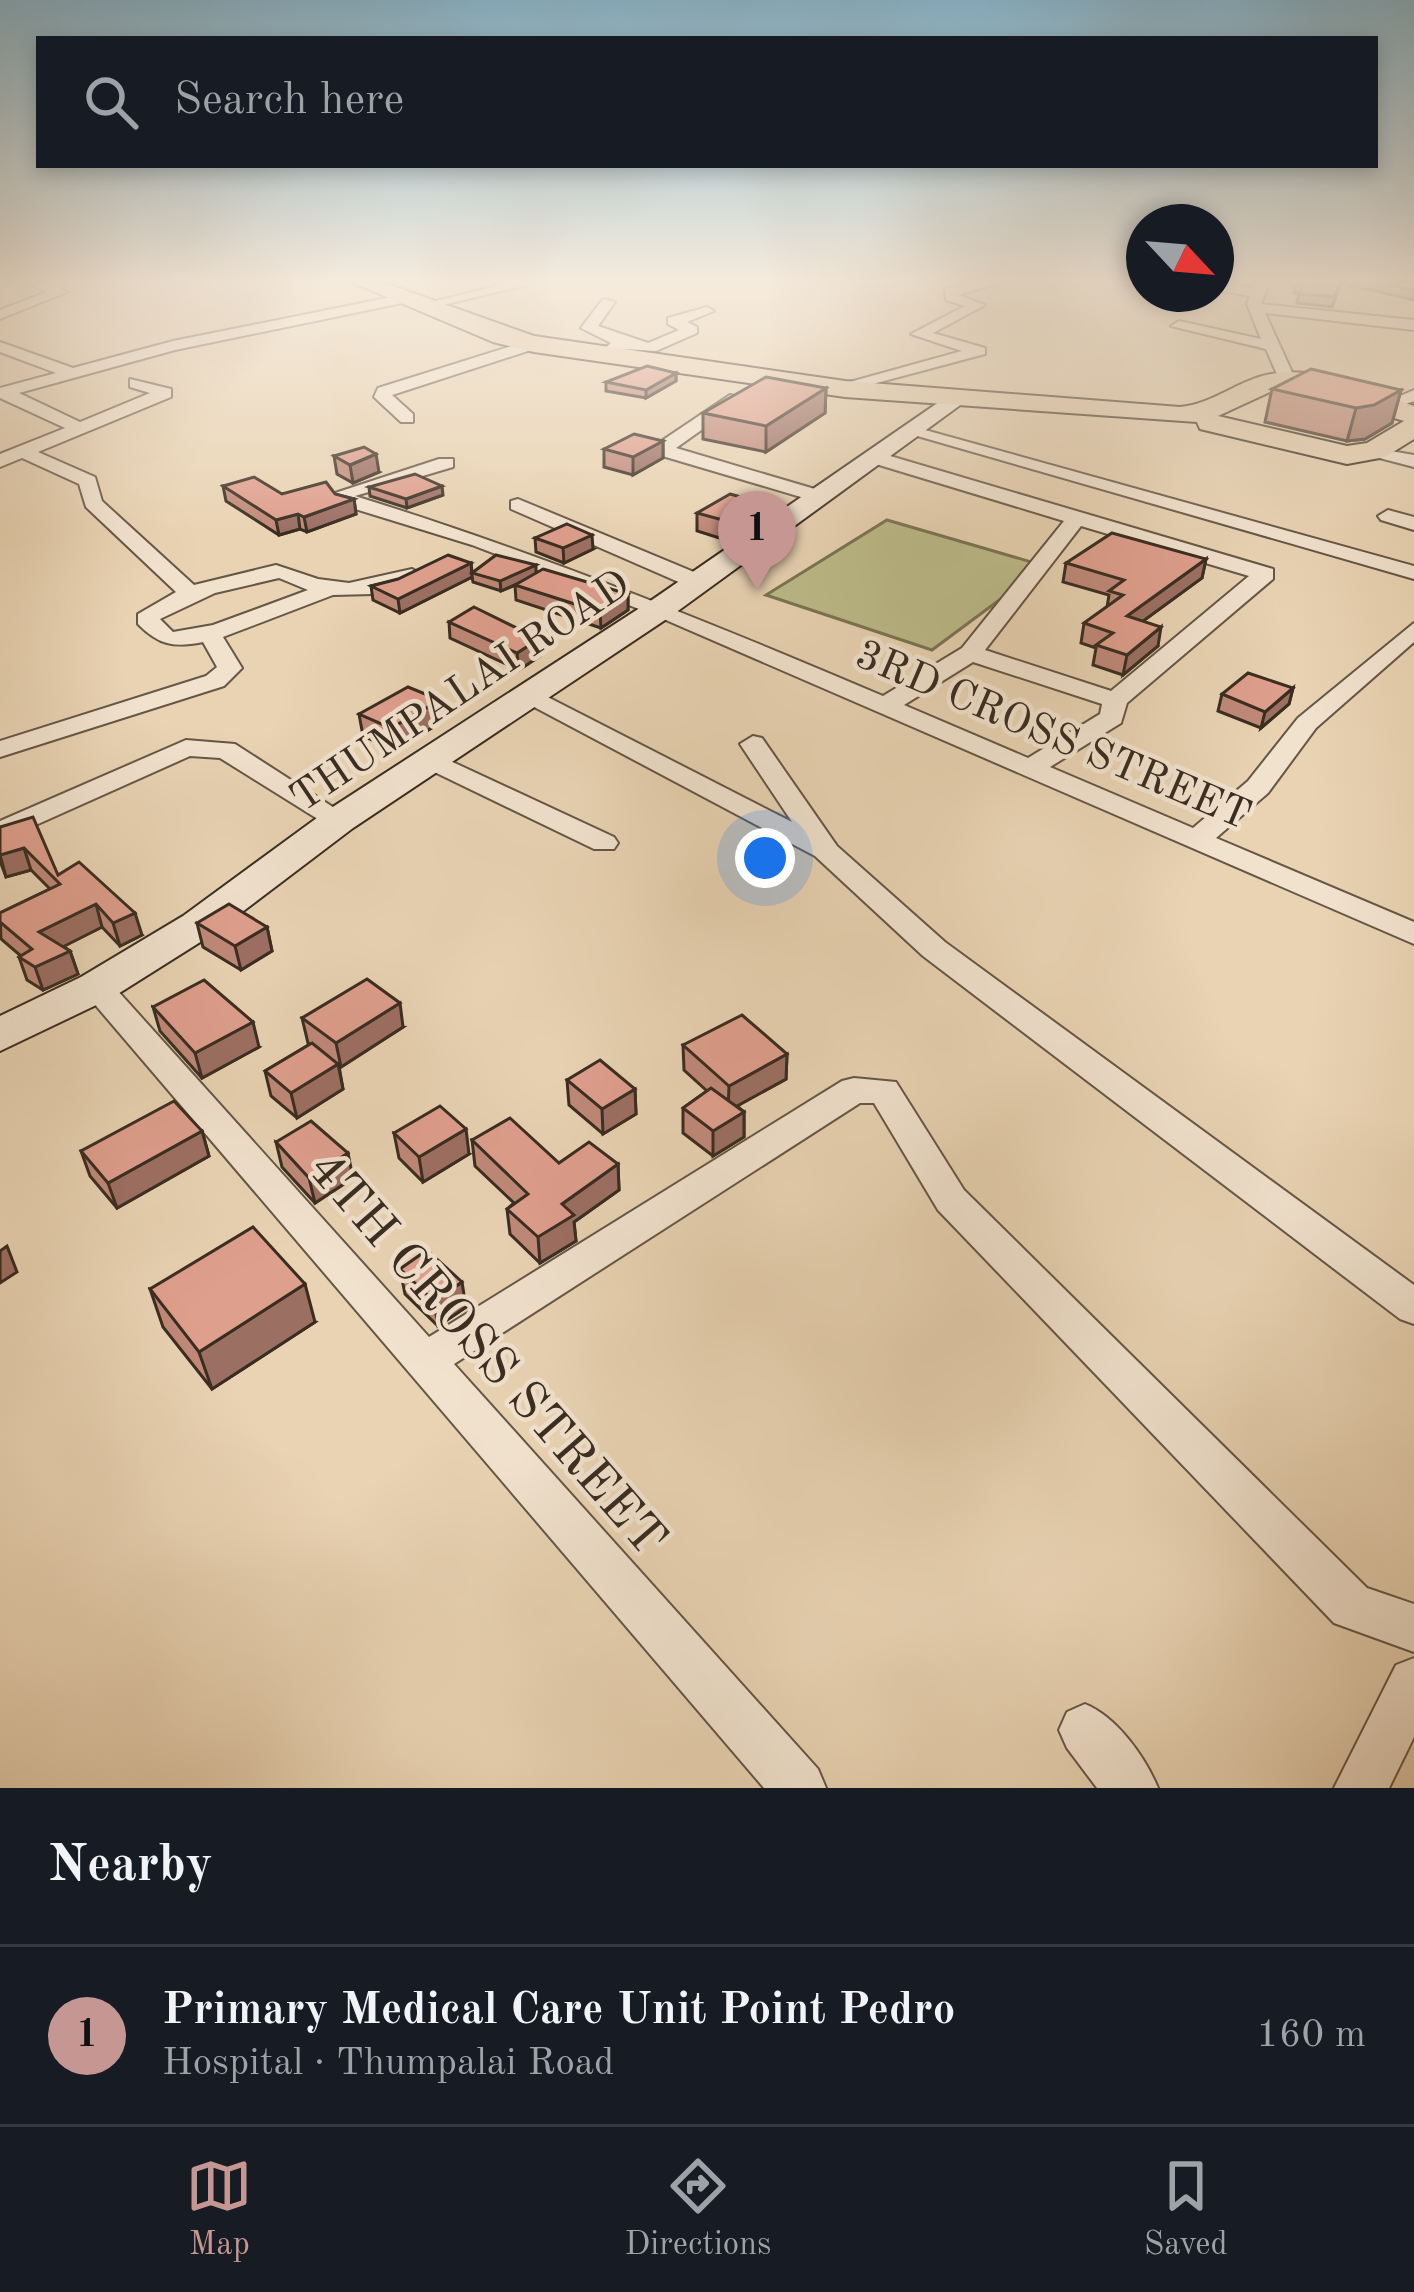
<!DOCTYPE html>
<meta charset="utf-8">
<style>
body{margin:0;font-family:"Old Standard TT",serif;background:#20242c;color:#f1f3f6}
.compass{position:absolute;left:1126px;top:204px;width:108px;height:108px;border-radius:50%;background:#171b24;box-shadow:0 6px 18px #0003;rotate:116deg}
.you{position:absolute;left:765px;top:858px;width:42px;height:42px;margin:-30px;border:9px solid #fff;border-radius:50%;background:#1a73e8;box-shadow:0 0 0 18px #1a73e833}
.badge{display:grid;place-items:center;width:78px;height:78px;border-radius:50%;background:#c59692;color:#111;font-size:39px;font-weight:700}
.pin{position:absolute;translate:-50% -99px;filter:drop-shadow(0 3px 6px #0008)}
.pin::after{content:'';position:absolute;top:63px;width:42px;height:36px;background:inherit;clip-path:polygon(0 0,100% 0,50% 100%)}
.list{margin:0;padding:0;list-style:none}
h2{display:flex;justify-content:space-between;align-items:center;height:156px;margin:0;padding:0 48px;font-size:51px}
h2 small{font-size:39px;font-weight:400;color:#9ea1a6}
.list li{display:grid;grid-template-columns:78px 1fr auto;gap:36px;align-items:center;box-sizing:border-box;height:180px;padding:0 48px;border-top:3px solid #363941}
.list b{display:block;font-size:45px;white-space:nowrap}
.list p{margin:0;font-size:39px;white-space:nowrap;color:#9ea1a6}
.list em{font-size:39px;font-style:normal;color:#9ea1a6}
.icon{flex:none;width:66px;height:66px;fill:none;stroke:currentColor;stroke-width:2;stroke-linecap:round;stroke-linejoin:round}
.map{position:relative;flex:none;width:1414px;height:1788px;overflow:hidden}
.search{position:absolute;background:#171b24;box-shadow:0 6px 18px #0003;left:36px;right:36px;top:36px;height:132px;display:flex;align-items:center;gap:30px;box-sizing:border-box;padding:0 42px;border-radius:0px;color:#9ea1a6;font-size:45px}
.sheet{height:336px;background:#171b24}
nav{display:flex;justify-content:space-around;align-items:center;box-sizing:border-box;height:168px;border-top:3px solid #363941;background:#171b24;font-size:33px;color:#9ea1a6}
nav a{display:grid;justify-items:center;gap:6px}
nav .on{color:#c59692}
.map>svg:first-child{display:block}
</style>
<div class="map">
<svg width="1414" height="1788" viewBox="0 0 1414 1788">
<rect width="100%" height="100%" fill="#e9d3b3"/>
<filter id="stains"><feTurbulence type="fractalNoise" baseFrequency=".00167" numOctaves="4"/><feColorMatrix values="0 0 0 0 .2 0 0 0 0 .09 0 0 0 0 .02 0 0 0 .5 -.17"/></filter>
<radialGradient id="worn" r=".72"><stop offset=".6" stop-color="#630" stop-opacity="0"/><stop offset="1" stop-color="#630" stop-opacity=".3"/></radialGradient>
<!-- green -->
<polygon fill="#bcbb89" stroke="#7a7455" stroke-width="3" points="887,520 1045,566 932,650 766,595"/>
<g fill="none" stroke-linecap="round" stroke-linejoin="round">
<defs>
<g id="street">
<polygon points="24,281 43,281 67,292 0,319 0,310 47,292"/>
<polygon points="518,281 543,281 426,309 419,305"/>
<polygon points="982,281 1007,281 958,295 985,305 933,333 985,348 985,354 839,393 839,385 962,351 911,334 965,306 946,300 945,289"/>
<polygon points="1097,281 1144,281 1144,287"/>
<polygon points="1256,281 1270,281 1261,304 1414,320 1414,330 1265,313 1296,381 1288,386 1280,381 1266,349 1171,326 1179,321 1261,339 1247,304 1250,296 1216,290 1216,282 1253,288"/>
<path d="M407,294L412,301L175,350L19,393L80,422L150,393L130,387V379L171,389V397L38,452L95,477L102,501L194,585L276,565L318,579L349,583L412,569L423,576L374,594L333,595L223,637L242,668L224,686L0,757V741L206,676L217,667L203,642C173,648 159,645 138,624V614L176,592L86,507L79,484L22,458L0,467V454L65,428L0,398V388L56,373L0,352V342L73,368L173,341ZM279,578L308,590L213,625L173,632L160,619L215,593Z"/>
<polygon points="603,299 615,302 598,326 648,343 679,330 668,324 668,318 707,307 714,311 687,322 697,327 697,333 656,351 623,349 607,358 599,353 611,343 581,328"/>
<polygon points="534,339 540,341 540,347 392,395 413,414 413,422 401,422 374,397 378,388"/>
<polygon points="1414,390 1414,401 1386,411 1377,406"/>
<polygon points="730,395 745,399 676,448 825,492 825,500 811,500 659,455 663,440"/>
<polygon points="907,425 1414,566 1414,579 907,433"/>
<polygon points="1368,447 1414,455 1414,467 1368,455"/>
<path d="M866,453H880L1273,569V579L1127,703L1121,723L1050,767L1193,828L1248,781L1298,718L1414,623V642L1316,728L1268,793L1216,838L1414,922V944L652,614L472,545L339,504L332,494L439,459H453V467L355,496C536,552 709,622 883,696L962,648L1064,521L866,461ZM1081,526L1249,576L1111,691L985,650ZM973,662L1102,704L1100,714L1028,758L904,705Z"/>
<polygon points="518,499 706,577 709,582 706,587 690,587 511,509 511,501"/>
<polygon points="1388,510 1414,517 1414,530 1381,520 1378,516"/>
<polygon points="530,688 792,822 740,744 753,736 762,738 837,846 945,942 1414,1285 1414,1324 1400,1319 923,956 815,856 521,700 518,695 521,690"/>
<polygon points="186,740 235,744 353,820 339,828 329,826 220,758 190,756 0,841 0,821"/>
<polygon points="431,752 614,837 618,843 614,849 594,849 422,766 418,760 422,754"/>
<polygon points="97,976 108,980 429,1337 842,1081 854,1078 896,1082 964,1190 1367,1588 1414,1604 1414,1652 1334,1623 938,1210 874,1103 860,1103 454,1364 818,1769 826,1788 764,1788 86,994 81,987 86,980"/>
<polygon points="1414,1658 1414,1737 1389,1788 1334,1788 1396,1665"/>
<path d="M1085,1704C1117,1717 1145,1757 1158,1788H1097L1067,1748L1059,1730L1067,1712Z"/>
</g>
<polygon id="secondary" points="955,391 967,398 963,403 671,616 353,828 213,934 113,997 0,1051 0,1016 81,977 183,916 325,812 649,602"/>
<path id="primary" d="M349,281H379L534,336L845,381L1180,407C1210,404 1231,386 1259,377C1308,361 1368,389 1414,406V439L1385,457L1347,464L1200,429L1197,422L845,397L534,352L493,342ZM1300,389L1404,421L1367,443L1347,446L1218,416L1274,390Z"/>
</defs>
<!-- street casing -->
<use href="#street" stroke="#655646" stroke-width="4"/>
<!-- secondary casing -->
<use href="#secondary" stroke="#392d21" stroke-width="4"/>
<!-- primary casing -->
<use href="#primary" stroke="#392d21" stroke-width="4"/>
<!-- street -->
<use href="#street" fill="#f1e2ce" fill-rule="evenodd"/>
<!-- secondary -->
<use href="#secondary" fill="#f1e2ce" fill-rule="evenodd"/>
<!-- primary -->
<use href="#primary" fill="#e9d3b3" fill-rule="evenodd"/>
</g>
<!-- wall -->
<g fill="#c08979" stroke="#392d21" stroke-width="3">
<polygon points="1298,281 1397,281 1414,283 1414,300 1341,283 1332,307 1297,303 1299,294 1294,293"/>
<polygon points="676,373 676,381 646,398 606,391 606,382"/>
<polygon points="826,388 825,413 766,452 703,439 703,413"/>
<polygon points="1272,389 1401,390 1392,423 1365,439 1347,441 1265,422"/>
<polygon points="663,441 663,458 633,475 604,467 604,449"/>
<polygon points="334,456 379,472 353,483 337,474"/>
<polygon points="223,486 282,494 335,494 354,499 356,514 307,532 300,529 279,535 226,501"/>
<polygon points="369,487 443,495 407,508 370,496"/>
<polygon points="759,502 759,521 726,540 697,531 697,513"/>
<polygon points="535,538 593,549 564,563 536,552"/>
<polygon points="1206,559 1202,578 1143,621 1158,646 1123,675 1093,665 1096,648 1081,643 1084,623 1107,607 1109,595 1063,582 1066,563"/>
<polygon points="471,563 472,572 536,573 628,594 628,610 601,628 516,600 515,585 518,584 501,591 473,582 472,577 400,613 373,600 371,586"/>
<polygon points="449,622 540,656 519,670 450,638"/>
<polygon points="1293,688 1289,704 1261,728 1218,711 1222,694"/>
<polygon points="440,700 443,721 395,750 363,736 359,714"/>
<polygon points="0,827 58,875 142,935 120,946 102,927 63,946 70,951 78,974 43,990 27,980 19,957 21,956 1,939 0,913 50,889 31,870 6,877 0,861"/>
<polygon points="197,923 267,927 272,951 241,970 203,947"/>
<polygon points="153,1007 259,1047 202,1078 160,1031"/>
<polygon points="302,1018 403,1027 341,1067 339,1066 343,1089 297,1118 271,1096 265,1071 310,1044 308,1043"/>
<polygon points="683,1045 787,1054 786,1079 737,1106 744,1112 744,1137 713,1156 683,1133 683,1108 707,1091 684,1070"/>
<polygon points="567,1080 635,1089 636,1114 603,1134 569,1105"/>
<polygon points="202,1131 209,1156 117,1208 90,1176 81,1151"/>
<polygon points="394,1133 469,1154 423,1182 399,1158"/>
<polygon points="472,1140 559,1163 618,1164 619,1190 574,1222 576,1241 540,1263 510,1234 507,1209 514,1203 475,1166"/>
<polygon points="276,1142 353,1178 315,1203 282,1167"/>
<polygon points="400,1269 466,1307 438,1326 405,1294"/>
<polygon points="150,1289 315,1322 212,1389 163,1327"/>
</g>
<!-- shaded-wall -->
<g fill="#9c6f63" stroke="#392d21" stroke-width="3">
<polygon points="676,373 676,381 646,398 646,390"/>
<polygon points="826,388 825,413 766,452 766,426"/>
<polygon points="1401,390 1392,423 1365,439 1347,441 1356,408"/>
<polygon points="663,441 663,458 633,475 633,457"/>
<polygon points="376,454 379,472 353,483 350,465"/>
<polygon points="442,486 443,495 407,508 406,499"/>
<polygon points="354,499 356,514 307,532 304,517"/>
<polygon points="759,502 759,521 726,540 726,521"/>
<polygon points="298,514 300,529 279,535 276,520"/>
<polygon points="592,535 593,549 564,563 563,548"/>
<polygon points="1206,559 1202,578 1124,635 1127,616"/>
<polygon points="471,563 472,577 400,613 398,599"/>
<polygon points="536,565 536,575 501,591 500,581"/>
<polygon points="628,594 628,610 601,628 600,612"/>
<polygon points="1161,627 1158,646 1123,675 1127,655"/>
<polygon points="539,639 540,656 519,670 517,653"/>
<polygon points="1293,688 1289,704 1261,728 1265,712"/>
<polygon points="440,700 443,721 395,750 391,728"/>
<polygon points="24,848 31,870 6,877 0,855"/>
<polygon points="96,904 102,927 47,955 39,932"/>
<polygon points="135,913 142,935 120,946 113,923"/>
<polygon points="267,927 272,951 241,970 235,946"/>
<polygon points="70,951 78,974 43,990 35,967"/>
<polygon points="400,1003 403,1027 341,1067 336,1043"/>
<polygon points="253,1022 259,1047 202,1078 195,1053"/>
<polygon points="787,1054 786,1079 728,1111 729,1086"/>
<polygon points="338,1064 343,1089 297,1118 291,1093"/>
<polygon points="635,1089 636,1114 603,1134 602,1109"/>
<polygon points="744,1112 744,1137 713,1156 713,1131"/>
<polygon points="466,1129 469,1154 423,1182 419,1157"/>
<polygon points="202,1131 209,1156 117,1208 108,1183"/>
<polygon points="348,1153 353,1178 315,1203 309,1178"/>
<polygon points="618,1164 619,1190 574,1222 576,1241 540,1263 538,1237 562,1204"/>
<polygon points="7,1246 17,1272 0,1283 0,1251"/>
<polygon points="462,1282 466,1307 438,1326 434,1301"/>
<polygon points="305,1284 315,1322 212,1389 199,1352"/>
</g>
<!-- building -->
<g fill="#df9f8d" stroke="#392d21" stroke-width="3">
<polygon points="1298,281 1341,281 1334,297 1299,294 1303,285 1296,284"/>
<polygon points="1374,281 1414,283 1414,290"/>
<polygon points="647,366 676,373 646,390 606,382"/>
<polygon points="1311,369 1401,390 1374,405 1356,408 1272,389"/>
<polygon points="766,377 826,388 766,426 703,413"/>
<polygon points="634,434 663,441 633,457 604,449"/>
<polygon points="364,447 376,454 350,465 334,456"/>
<polygon points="415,474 442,486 406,499 369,487"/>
<polygon points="254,477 282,494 326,482 335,494 354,499 304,517 298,514 276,520 223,486"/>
<polygon points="730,494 759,502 726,521 697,513"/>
<polygon points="567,524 592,535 563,548 535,538"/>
<polygon points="1112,533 1206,559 1127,616 1161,627 1127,655 1096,645 1113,633 1084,623 1123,595 1109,591 1124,580 1066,563"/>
<polygon points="448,555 471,563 398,599 371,586 398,579"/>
<polygon points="496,555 536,565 500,581 472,573"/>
<polygon points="543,569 628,594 600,612 515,585"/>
<polygon points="474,607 539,639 517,653 449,622"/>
<polygon points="1248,673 1293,688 1265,712 1222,694"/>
<polygon points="408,687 440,700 391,728 359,714"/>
<polygon points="33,817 58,875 79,862 135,913 113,923 96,904 39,932 70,951 35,967 19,957 32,949 0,922 0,913 60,884 24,848 0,855 0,827"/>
<polygon points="229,904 267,927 235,946 197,923"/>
<polygon points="367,979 400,1003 336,1043 302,1018"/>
<polygon points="204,980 253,1022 195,1053 153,1007"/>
<polygon points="742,1015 787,1054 729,1086 683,1045"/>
<polygon points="312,1043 338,1064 291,1093 265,1071"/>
<polygon points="600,1060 635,1089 602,1109 567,1080"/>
<polygon points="711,1088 744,1112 713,1131 683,1108"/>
<polygon points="174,1101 202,1131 108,1183 81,1151"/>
<polygon points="440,1106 466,1129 419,1157 394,1133"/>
<polygon points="510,1118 559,1163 589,1142 618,1164 562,1204 574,1215 538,1237 507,1209 528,1194 472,1140"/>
<polygon points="311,1121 348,1153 309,1178 276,1142"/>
<polygon points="253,1227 305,1284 199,1352 150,1289"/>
<polygon points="427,1250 462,1282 434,1301 400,1269"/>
</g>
<!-- sky -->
<linearGradient id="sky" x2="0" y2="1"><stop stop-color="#88b6ce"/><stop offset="0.53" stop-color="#f5ebdd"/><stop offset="1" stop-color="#f5ebdd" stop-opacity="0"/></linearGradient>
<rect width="1414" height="531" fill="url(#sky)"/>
<g text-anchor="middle" stroke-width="9" stroke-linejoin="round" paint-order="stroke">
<!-- street labels -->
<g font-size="42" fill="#392d21" stroke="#f1e2ce">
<text transform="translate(459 689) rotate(-34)" y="15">THUMPALAI ROAD</text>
<text transform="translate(1054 733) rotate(23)" y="15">3RD CROSS STREET</text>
</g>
<!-- near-street labels -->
<g font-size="51" fill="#392d21" stroke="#f1e2ce">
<text transform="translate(489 1352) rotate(49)" y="18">4TH CROSS STREET</text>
</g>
</g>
<rect width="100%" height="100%" filter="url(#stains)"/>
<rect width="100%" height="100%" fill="url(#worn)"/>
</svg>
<svg class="compass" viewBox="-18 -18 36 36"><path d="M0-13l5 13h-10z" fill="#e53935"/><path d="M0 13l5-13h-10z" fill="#9ea1a6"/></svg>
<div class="you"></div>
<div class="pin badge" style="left:757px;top:590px">1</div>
<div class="search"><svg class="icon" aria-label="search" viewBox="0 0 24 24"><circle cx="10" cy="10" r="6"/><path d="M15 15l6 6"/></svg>Search here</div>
</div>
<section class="sheet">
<h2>Nearby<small></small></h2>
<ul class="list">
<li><span class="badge">1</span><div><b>Primary Medical Care Unit Point Pedro</b><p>Hospital · Thumpalai Road</p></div><em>160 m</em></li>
</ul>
</section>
<nav>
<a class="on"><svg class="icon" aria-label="map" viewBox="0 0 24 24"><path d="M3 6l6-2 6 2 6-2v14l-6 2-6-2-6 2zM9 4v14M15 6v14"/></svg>Map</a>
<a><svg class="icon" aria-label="directions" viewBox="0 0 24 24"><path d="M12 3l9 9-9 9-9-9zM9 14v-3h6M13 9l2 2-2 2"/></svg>Directions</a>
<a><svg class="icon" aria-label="saved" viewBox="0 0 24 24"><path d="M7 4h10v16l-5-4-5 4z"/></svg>Saved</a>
</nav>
